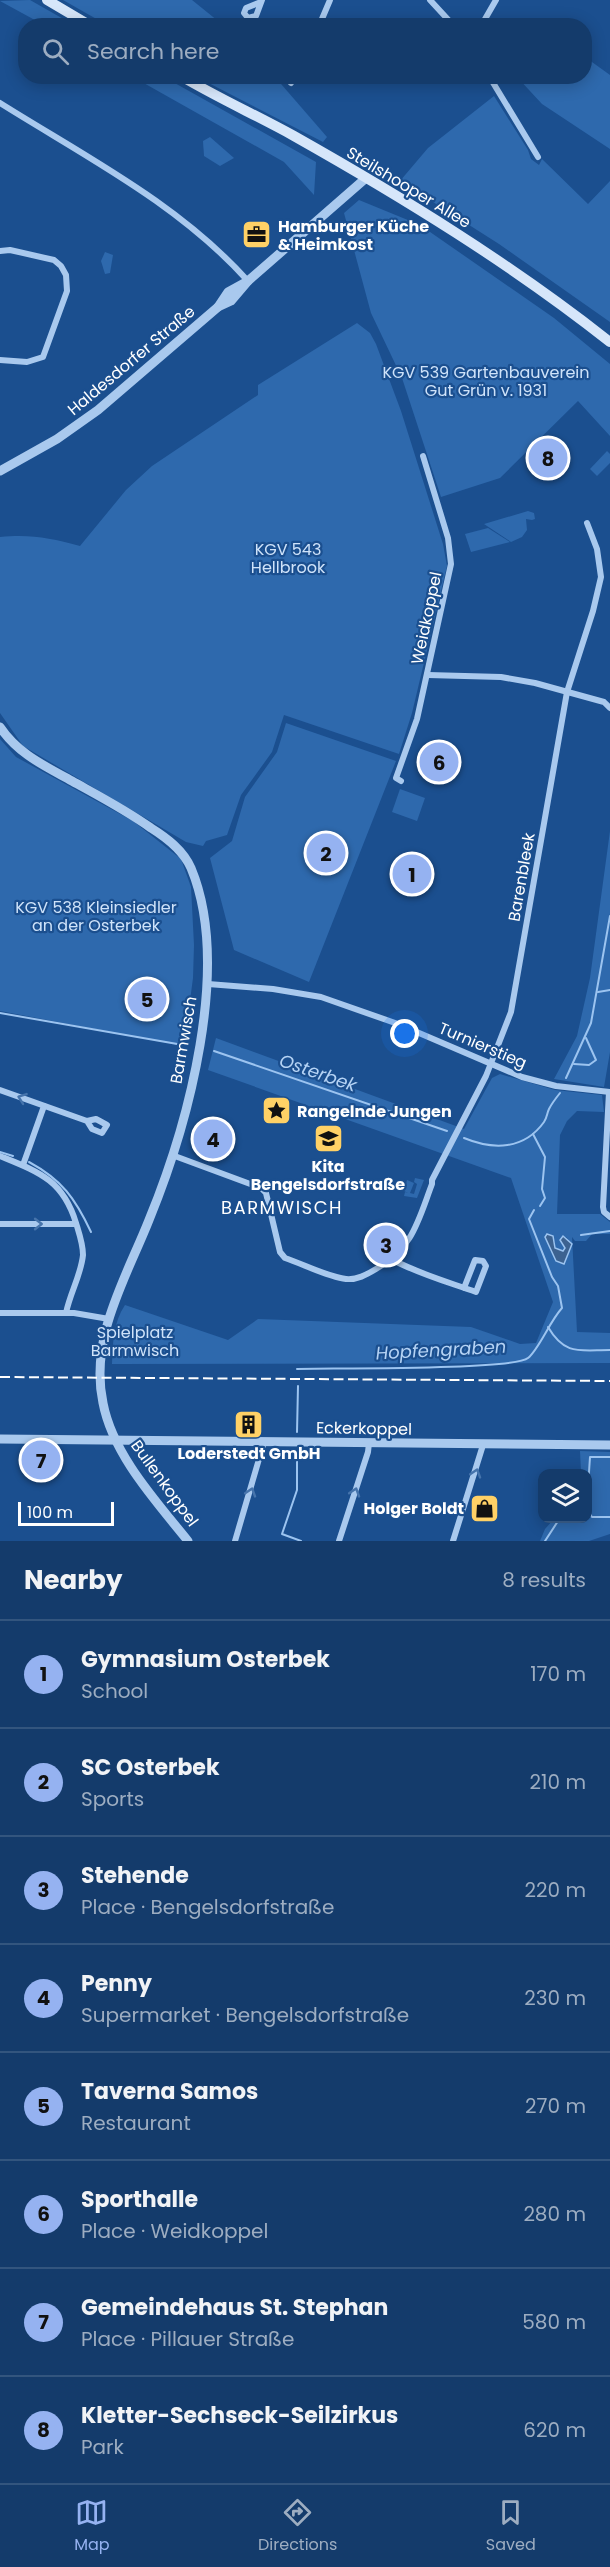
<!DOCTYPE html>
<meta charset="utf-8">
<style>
body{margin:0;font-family:Poppins,sans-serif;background:#1d4271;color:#f1f3f6}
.controls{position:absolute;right:18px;bottom:18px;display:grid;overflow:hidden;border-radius:12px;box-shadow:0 3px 15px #0003}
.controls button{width:54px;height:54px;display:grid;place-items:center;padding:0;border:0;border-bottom:2px solid #33557e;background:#143b6b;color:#f1f3f6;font:30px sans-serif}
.scale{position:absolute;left:18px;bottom:15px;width:96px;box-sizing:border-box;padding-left:6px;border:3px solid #fff;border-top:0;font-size:16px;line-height:21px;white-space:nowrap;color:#fff;-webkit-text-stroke:4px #1b4f8f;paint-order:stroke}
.you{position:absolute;left:405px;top:1034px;width:21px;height:21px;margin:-15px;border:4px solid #fff;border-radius:50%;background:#1a73e8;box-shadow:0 0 0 9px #1a73e833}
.badge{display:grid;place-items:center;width:39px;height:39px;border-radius:50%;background:#95b2f1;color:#111;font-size:20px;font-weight:700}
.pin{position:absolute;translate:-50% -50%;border:3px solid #fff;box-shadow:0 2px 6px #0006}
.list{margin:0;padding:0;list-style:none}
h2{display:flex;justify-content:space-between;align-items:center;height:78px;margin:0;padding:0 24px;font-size:26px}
h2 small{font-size:20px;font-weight:400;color:#9dadc1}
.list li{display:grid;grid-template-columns:39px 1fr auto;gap:18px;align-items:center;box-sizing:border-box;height:108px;padding:0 24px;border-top:2px solid #33557e}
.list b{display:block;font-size:22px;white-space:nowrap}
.list p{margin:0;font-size:20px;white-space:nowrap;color:#9dadc1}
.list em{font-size:20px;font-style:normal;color:#9dadc1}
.icon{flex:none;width:33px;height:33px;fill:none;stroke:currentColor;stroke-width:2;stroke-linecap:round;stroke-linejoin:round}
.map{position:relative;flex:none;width:610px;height:1541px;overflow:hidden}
.search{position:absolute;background:#143b6b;box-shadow:0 3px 15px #0003;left:18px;right:18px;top:18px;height:66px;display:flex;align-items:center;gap:15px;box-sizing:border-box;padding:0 21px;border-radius:24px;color:#9dadc1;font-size:22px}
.sheet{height:942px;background:#143b6b}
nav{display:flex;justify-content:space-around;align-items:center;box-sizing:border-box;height:84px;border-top:2px solid #33557e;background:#143b6b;font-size:16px;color:#9dadc1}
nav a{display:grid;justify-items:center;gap:3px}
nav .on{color:#95b2f1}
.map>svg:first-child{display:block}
</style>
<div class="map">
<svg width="610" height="1541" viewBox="0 0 610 1541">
<rect width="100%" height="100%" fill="#1b4f8f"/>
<!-- green -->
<g fill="#2e69ad" fill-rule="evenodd">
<polygon points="30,0 74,25 75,25 44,25 0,1"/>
<polygon points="63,0 192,0 223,25 107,25"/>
<polygon points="585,57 610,75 610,149 542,104 517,77 584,76"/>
<polygon points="133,77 164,77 316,162 314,195 284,162"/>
<polygon points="197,77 275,77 327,137 323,142"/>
<polygon points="494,96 528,150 531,159 539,165 542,159 588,204 610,181 610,322 499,244 400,181 428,148"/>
<polygon points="210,137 234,158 220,166 204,156 203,141"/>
<polygon points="359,200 420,225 554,318 610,364 610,436 578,401 500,478 441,497 402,378 371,313 344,213"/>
<polygon points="105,252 113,255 110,273 105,274 101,261"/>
<path d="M357,323L370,333L376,344L401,411L443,544L447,566L412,713L399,754L284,715L272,752L241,795L227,835L206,841L203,846L186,842L23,746L0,713V537C31,534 50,538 80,546L126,490L152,466L258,395V385Z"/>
<circle cx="548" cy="457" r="8"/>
<polygon points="607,451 610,454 610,463 597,476 590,469"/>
<polygon points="528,511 534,513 535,519 532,520 526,519 527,530 522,537 511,542 484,524"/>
<polygon points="488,528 510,542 471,552 465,534"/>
<polygon points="286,723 396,761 309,982 234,950 210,858 232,841 245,797 277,752"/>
<polygon points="0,739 16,757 133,821 181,859 191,887 194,945 193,978 184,1046 0,1011"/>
<polygon points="400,789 425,798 417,821 392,812"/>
<polygon points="610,831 610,1052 604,1087 554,1079 577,1036 590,978"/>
<path d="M216,1038L464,1129L492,1078L500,1074L555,1090L602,1095L604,1112L577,1111L567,1121L560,1135L557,1214H600L610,1222V1234H592L586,1241H575L572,1237L577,1332L610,1333V1363L112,1364C113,1343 113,1323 125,1305L228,1340L258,1319L471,1327L520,1344L536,1343L553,1302L511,1178L208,1070ZM545,1237L555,1242V1248L564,1251L565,1248L560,1240L566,1237L572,1244L564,1264L556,1261Z"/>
<polygon points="415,1178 424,1180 417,1198 404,1196 405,1192 408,1193 404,1191 407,1180 414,1183 410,1193 414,1194 417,1184 414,1182"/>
<polygon points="580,1451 610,1452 610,1534 589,1541 540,1541 545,1529 554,1519 588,1518 588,1474 581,1473"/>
</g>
<!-- water -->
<polygon fill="#3c6290" stroke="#9cc4f0" stroke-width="1.5" points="547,1234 553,1236 555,1248 563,1251 565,1248 560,1240 563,1236 572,1244 564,1264 556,1261 545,1237"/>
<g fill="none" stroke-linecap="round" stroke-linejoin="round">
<!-- stream -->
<g stroke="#9cc4f0" stroke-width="2">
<polyline points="598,992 610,990"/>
<polyline points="0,1013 183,1045"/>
<polyline points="214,1051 447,1131"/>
<polyline points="574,1064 589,1065 596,1060 586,1038"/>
<polyline points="566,1078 591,1023 610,916"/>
<polyline points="533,1134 545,1157 542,1189 545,1198 540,1206"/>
<path d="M464,1138C493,1150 524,1150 544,1122C547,1118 547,1113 549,1109C552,1103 556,1098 560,1093"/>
<polyline points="0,1152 13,1156"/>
<path d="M29,1162C62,1180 75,1198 91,1232"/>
<polyline points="581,1235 610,1231"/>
<path d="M548,1327C565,1356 580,1350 610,1350"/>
<path d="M297,1369C329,1368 514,1370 528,1358C539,1349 550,1321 562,1308L558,1286L552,1277L529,1219L534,1210"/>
<polyline points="297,1432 298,1386"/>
<polyline points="297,1451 297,1490 282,1534 301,1541"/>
<polyline points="588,1487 590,1457 610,1457"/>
<polyline points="588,1511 592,1517 610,1517"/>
<polyline points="545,1541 560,1518"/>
</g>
<!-- minor -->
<g stroke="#a9c9ee" stroke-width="6">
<polyline points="430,0 454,26"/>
<polyline points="261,2 246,8 244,13 248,18 256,16 262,0"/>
<polyline points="319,26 330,0"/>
<polyline points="481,26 496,0"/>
<polyline points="489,76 538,157"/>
<polyline points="291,83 295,76"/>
<path d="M0,103C86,157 179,204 248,281"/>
<polyline points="0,251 10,250 54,260 61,266 66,275 67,291 43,357 27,362 0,360"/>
<polyline points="428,675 501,677 535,683 604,702 610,708"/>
<polyline points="401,781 396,778 417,719 451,564 448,538 423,456"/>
<polyline points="208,984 273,989 321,997 398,1024 522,1077 556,1086 610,1092"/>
<polyline points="0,1090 87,1121 92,1129 102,1133 107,1125 96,1119 87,1121"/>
<polyline points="609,1092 603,1207 604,1212 610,1217"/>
<path d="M172,1155L261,1188L266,1193L280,1252L285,1258C303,1264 328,1277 346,1279C357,1280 366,1275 376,1269C413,1248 418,1221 432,1184V1180L486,1076L511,1012L567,692L593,611L601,577L597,549L587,523"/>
<path d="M0,1156C39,1172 63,1180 76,1223C79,1233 83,1244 83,1255C81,1275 70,1293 66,1313"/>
<polyline points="23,1165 44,1106"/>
<polyline points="0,1224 76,1224"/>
<path d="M393,1260C419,1274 448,1282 476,1292L486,1266L483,1261L475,1260L464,1288"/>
<polyline points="0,1313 74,1313 109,1319"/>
<polyline points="235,1541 264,1442"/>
<polyline points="339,1541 368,1452 369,1443"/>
<polyline points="453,1541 483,1445"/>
</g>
<!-- tertiary -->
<g stroke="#a9c9ee" stroke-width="9">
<polyline points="218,307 228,292 248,281 366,178"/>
<polyline points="0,471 57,439 98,410 218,307 231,301 248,281"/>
<path d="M0,727C18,754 45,766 72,781C99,796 126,810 151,828C167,838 183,850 191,868C232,966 188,1125 149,1220C126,1278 89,1338 103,1403C113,1455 156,1501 188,1541"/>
<polyline points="0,1439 610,1445"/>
</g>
<!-- secondary -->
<g stroke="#d6e6fa" stroke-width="10">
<polyline points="47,0 91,26"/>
<path d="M181,76C218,98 256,115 294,136C404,198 511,264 610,342"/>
</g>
<!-- rail -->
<polyline stroke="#fff" stroke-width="2" stroke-dasharray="10 4.5" stroke-linecap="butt" points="0,1377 610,1381"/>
</g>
<!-- one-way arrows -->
<defs><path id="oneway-chevron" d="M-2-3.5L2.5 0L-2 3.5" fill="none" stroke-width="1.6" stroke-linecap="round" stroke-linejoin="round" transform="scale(1.5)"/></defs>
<g stroke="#4674ac">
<use href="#oneway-chevron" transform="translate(22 1098) rotate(-160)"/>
<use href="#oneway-chevron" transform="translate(38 1224)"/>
<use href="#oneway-chevron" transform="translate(476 1473) rotate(-72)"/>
<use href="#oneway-chevron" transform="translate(251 1492) rotate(-72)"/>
<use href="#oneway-chevron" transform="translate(355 1492) rotate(-72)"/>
</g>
<!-- icons -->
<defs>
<symbol id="office-square" viewBox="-11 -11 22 22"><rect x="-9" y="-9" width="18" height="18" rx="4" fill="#ffd166" stroke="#1b4f8f"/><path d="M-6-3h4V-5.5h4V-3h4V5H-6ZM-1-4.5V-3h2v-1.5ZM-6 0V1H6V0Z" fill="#111"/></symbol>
<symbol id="sight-square" viewBox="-11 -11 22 22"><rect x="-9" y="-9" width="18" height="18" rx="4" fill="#ffd166" stroke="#1b4f8f"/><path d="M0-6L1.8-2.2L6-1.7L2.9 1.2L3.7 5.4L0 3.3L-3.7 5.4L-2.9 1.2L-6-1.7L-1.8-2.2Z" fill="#111"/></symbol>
<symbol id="school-square" viewBox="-11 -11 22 22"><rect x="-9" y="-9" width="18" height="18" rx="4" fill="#ffd166" stroke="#1b4f8f"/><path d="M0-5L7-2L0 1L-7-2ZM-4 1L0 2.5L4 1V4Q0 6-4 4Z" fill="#111"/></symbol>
<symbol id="building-square" viewBox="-11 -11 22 22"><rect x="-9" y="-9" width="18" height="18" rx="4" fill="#ffd166" stroke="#1b4f8f"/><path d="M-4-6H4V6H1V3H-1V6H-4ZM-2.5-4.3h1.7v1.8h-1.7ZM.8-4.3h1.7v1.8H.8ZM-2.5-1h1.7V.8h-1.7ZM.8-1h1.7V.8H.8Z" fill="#111"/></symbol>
<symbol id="shop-square" viewBox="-11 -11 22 22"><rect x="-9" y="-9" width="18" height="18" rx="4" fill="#ffd166" stroke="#1b4f8f"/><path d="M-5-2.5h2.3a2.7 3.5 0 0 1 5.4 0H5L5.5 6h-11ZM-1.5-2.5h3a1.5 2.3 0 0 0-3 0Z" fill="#111"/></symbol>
</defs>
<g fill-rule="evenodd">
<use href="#office-square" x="240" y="218" width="33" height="33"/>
<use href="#sight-square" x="260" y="1094" width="33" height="33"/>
<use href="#school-square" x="312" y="1122" width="33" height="33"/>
<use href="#building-square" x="232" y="1408" width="33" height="33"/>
<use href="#shop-square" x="468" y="1492" width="33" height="33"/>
</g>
<g text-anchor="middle" stroke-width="4.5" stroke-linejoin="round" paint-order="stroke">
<!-- street labels -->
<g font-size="16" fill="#fff" stroke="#1b4f8f">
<text transform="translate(409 187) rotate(31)" y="6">Steilshooper Allee</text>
<text transform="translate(131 360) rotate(-40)" y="6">Haldesdorfer Straße</text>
<text transform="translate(426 618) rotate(-78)" y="6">Weidkoppel</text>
<text transform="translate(521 877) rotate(-80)" y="6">Barenbleek</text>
<text transform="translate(183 1040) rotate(-80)" y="6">Barmwisch</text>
<text transform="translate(483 1045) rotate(23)" y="6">Turnierstieg</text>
<text transform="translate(364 1428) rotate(1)" y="6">Eckerkoppel</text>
<text transform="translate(165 1483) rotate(54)" y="6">Bullenkoppel</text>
</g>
<!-- poi labels -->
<g font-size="16" font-weight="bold" fill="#fff" stroke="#1b4f8f" text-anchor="start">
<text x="278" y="232">Hamburger Küche<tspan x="278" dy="18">&amp; Heimkost</tspan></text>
<text x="297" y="1117">Rangelnde Jungen</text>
<text x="328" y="1172" text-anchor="middle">Kita<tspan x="328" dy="18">Bengelsdorfstraße</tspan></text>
<text x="249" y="1459" text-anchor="middle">Loderstedt GmbH</text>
<text x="464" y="1514" text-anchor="end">Holger Boldt</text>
</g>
<!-- park labels -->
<g font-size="16" fill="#cfe3fa" stroke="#1b4f8f">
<text x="486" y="378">KGV 539 Gartenbauverein<tspan x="486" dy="18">Gut Grün v. 1931</tspan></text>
<text x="288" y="555">KGV 543<tspan x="288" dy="18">Hellbrook</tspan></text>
<text x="96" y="913">KGV 538 Kleinsiedler<tspan x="96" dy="18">an der Osterbek</tspan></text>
<text x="135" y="1338">Spielplatz<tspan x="135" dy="18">Barmwisch</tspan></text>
</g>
<!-- water labels -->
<g font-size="18" font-style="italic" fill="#b5d3f5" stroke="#1b4f8f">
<text transform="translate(318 1073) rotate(19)" y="6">Osterbek</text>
<text transform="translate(441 1350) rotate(-3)" y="6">Hopfengraben</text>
</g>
<!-- neighbourhood labels -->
<g font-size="18" letter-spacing="1.5" fill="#fff" stroke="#1b4f8f">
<text x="282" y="1214">BARMWISCH</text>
</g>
</g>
</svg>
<div class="controls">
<button><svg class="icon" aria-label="layers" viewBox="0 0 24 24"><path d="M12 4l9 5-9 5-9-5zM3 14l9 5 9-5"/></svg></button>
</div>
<div class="scale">100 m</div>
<div class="you"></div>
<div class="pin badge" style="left:412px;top:874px">1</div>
<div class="pin badge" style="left:326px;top:853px">2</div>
<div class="pin badge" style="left:386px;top:1245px">3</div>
<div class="pin badge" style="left:213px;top:1139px">4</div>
<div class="pin badge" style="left:147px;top:999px">5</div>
<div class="pin badge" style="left:439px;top:762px">6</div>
<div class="pin badge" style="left:41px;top:1460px">7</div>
<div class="pin badge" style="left:548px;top:458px">8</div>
<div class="search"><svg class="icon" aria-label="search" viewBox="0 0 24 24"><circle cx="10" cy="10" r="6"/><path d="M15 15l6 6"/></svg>Search here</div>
</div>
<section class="sheet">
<h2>Nearby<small>8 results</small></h2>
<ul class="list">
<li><span class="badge">1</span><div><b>Gymnasium Osterbek</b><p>School</p></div><em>170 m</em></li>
<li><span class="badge">2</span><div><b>SC Osterbek</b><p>Sports</p></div><em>210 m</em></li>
<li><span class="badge">3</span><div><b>Stehende</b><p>Place · Bengelsdorfstraße</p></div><em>220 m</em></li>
<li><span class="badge">4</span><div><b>Penny</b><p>Supermarket · Bengelsdorfstraße</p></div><em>230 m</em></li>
<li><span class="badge">5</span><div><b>Taverna Samos</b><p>Restaurant</p></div><em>270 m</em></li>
<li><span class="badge">6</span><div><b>Sporthalle</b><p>Place · Weidkoppel</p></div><em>280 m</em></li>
<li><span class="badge">7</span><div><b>Gemeindehaus St. Stephan</b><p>Place · Pillauer Straße</p></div><em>580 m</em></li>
<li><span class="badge">8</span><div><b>Kletter-Sechseck-Seilzirkus</b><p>Park</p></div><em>620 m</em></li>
</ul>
</section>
<nav>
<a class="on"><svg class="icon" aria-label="map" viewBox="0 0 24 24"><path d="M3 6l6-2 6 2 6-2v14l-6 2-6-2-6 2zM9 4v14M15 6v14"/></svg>Map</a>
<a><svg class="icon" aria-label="directions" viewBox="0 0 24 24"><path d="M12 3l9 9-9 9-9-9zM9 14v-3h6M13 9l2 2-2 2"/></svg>Directions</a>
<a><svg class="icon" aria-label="saved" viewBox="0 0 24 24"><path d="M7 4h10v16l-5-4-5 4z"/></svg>Saved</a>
</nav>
